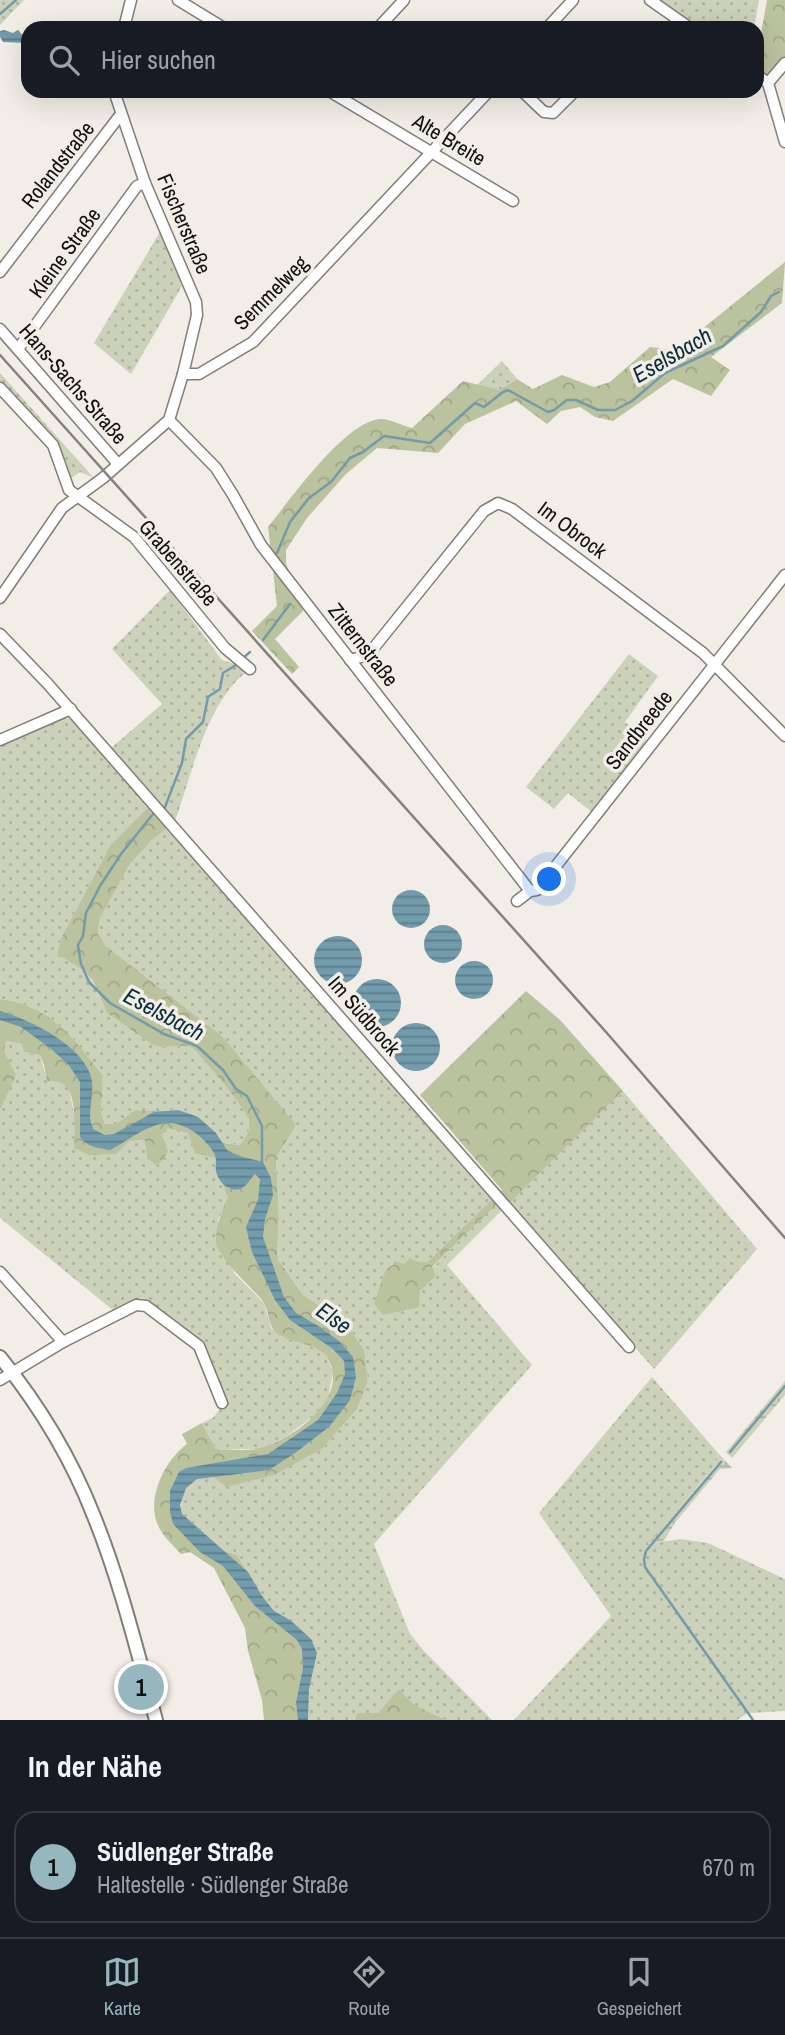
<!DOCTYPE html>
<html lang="de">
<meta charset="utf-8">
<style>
body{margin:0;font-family:"Archivo Narrow",sans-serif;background:#20242c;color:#f1f3f6}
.you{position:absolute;left:550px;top:880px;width:24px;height:24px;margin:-18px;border:5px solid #fff;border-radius:50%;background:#1a73e8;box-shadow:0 0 0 10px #1a73e833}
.badge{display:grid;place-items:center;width:46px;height:46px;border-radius:50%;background:#96b7be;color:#111;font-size:23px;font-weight:700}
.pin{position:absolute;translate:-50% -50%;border:4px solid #fff;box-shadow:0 2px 7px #0006}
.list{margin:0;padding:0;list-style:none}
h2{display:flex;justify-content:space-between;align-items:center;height:91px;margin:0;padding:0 28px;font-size:30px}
h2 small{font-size:23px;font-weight:400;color:#9ea1a6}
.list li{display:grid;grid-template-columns:46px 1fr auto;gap:21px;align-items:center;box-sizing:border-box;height:112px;margin:0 14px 14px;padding:0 14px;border:2px solid #363941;border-radius:21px}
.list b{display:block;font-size:26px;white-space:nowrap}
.list p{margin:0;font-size:23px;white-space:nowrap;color:#9ea1a6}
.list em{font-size:23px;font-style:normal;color:#9ea1a6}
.icon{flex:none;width:38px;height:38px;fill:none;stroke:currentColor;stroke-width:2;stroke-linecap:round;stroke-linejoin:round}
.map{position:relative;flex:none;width:785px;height:1720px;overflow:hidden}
.search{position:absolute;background:#171b24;box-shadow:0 7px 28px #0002;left:21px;right:21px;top:21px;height:77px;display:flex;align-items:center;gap:18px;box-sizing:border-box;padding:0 24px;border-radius:21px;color:#9ea1a6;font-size:26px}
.sheet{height:217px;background:#171b24}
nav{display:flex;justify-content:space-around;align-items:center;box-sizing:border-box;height:98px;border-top:2px solid #363941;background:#171b24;font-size:19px;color:#9ea1a6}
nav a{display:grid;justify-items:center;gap:4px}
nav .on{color:#96b7be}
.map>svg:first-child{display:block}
</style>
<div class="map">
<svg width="785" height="1720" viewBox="0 0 785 1720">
<defs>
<pattern id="grass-dots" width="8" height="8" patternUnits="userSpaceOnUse" patternTransform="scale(1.75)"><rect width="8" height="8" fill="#ccd1ba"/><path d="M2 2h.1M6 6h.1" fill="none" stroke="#aeb29f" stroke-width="1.8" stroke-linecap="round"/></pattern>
<pattern id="forest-crowns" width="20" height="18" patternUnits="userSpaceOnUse" patternTransform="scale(1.75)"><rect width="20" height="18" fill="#bbc29e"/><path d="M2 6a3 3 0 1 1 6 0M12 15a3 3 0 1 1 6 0" fill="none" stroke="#a0a687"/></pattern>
<pattern id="wetland-marsh" width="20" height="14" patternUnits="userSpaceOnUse" patternTransform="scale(1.75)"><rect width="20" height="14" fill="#ccd1ba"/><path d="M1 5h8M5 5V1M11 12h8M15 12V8" fill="none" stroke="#aeb29f"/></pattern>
<pattern id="water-rules" width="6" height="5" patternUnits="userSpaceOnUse" patternTransform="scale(1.75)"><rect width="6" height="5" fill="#729bab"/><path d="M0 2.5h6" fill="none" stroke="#5c7d8a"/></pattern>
</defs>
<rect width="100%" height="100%" fill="#f3ede7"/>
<!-- grass -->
<g fill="url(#grass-dots)">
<polygon points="0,0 24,0 0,25"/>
<polygon points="658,0 759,0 754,28 699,28"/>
<polygon points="160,232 182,286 131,374 94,343"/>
<polygon points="502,361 517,379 500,390 477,385"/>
<polygon points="0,373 94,478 80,472 71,478 60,448 0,383"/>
<path d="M170,590L222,660L234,664L246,672C205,706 193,772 175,821L110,749L162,704L112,649Z"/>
<polygon points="629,654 658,676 625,722 650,743 594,814 568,793 554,809 526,787"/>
<path d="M61,718L74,719L150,805L111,844L61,938L57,954L84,971L92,981L107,1013L151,1044L160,1047L191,1046C201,1056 247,1110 249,1120C250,1131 246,1137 240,1145L223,1143L216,1133L178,1110L154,1112L135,1110L116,1124H105L101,1113L103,1076C75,1039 50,1005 0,999V745Z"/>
<path d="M169,827L493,1199L427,1262L415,1261L386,1269L383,1281L420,1291L436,1276L432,1268L498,1202L504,1208L447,1265L532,1365L374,1544L410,1634L424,1651L492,1720H446L413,1704L378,1713H357L355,1720H308L309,1689L317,1653L290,1620L274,1611L262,1596L237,1555L224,1551L182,1514C179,1502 184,1485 196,1479C201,1477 209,1478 214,1477L323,1448L357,1409L368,1381L364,1349L343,1321L303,1295L277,1258L279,1219L276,1157L222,1036L106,946L98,934L100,918L130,864L152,840Z"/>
<path d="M5,1041L21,1044L24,1052L40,1055L47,1080L65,1084L69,1089L76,1124C103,1132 147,1155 168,1127L188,1133L216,1158L228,1196L218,1220L234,1273L264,1303L271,1328L282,1337L321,1350L328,1359L333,1373L328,1398L319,1412L284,1438L261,1449H216L202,1423L214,1417L227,1399L204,1343L142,1298L114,1311L0,1218V1111L15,1075L4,1051Z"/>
<polygon points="623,1091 757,1249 654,1369 508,1203"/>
<polygon points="652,1377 718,1453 717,1464 648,1544 680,1539 708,1543 785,1579 785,1711 748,1713 737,1720 514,1720 611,1616 539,1513"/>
</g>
<!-- forest -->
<g fill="url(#forest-crowns)">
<polygon points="767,0 785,0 785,58 770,77 757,69 757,55"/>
<path d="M785,262L782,303L711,357L730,370L711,396L673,379L613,421L595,417L580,407L561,411L547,424L516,401L465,424L438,453L377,448L346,474L307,518L286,550V563L303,611L275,639L299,667L292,674L252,631L277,606L268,527C290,500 346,420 381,419C390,419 403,426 412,428L463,381L500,390L517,379L533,389L562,375L594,387L610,382L650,347L676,350Z"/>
<path d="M150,805L169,827L152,840L130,864L100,918L98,934L106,946L222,1036L296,1125L276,1157L279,1219L277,1258L303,1295L343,1321L364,1349L368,1381L357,1409L323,1448L274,1475L226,1487L214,1477L197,1479L186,1488L180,1505L182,1514L224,1551L237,1555L262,1596L274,1611L290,1620L311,1639L317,1653L309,1689L308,1720H264L262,1700L248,1651L245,1628L214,1568L190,1552L181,1554C172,1544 162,1536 157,1523C147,1497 165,1460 187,1444L182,1434L202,1423L216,1449C230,1449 250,1452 264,1447C295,1437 350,1397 328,1359C319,1343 296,1345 281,1336C266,1328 271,1312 262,1300C249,1285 234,1273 223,1256C222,1255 217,1248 217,1247C213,1232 222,1210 228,1196L216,1171V1158L195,1153L188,1133L168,1128L162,1135L168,1152L157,1166L147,1158L145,1140L129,1141L116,1154L89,1155L74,1148C75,1134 77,1090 63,1084C59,1082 52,1081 47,1081L44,1065L40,1055L24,1052L21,1044L6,1041L4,1051L16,1075L0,1111V999C50,1005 75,1039 103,1076L101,1113L105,1124H116L135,1110C179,1114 193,1102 223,1143L240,1145C246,1137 250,1131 249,1120C247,1110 201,1056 191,1046L160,1047L151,1044L107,1013L93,981L84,971L57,954L61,938L111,844Z"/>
<polygon points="526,991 560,1020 623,1091 504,1208 498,1203 432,1267 436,1276 420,1291 419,1307 383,1315 374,1304 386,1269 398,1262 404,1264 410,1258 415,1261 427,1262 502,1190 420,1095"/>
<polygon points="399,1689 413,1704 446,1720 355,1720 357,1713 378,1713"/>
</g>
<!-- wetland -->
<g fill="url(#wetland-marsh)">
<polygon points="785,1381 785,1395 732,1458 726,1452"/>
<polygon points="718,1453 732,1468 720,1469 674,1524 664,1541 647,1544 717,1465"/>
</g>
<!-- water -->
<g fill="url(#water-rules)">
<polygon points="4,30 13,33 18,30 25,38 25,43 3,42 0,37 0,31"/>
<circle cx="411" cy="909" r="19"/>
<circle cx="443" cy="944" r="19"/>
<circle cx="338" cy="960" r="24"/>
<circle cx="474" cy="980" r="19"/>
<circle cx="377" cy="1003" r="24"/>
<path d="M0,1011C30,1020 86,1046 92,1081C94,1098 86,1113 93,1129L105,1135L114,1134L154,1112L178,1110L198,1117L216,1133L227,1150L239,1156L263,1162L271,1178L273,1195L265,1219L263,1237L284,1297L296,1313L320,1327L339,1341L353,1357L356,1377L350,1400L329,1427L295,1453L269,1470L197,1479L186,1488L180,1505L182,1514L248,1572L262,1596L274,1611L290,1620L311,1639L317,1653L309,1689L308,1720H298L296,1703L303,1668L302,1649L297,1640L255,1606L223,1566L200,1552L173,1524L170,1512V1491L179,1472L186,1468L268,1454L318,1420L337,1393L345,1374L344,1361L333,1349L290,1320L275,1300L252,1252L246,1227L258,1200L260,1179L255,1174C250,1179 246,1188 239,1189C228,1192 218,1181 216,1171C215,1166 217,1161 215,1155C208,1140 186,1122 168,1123C147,1124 128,1141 110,1150C98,1148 87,1147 80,1137V1082L68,1064L50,1048L21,1027L0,1020Z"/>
<circle cx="416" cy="1047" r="24"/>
</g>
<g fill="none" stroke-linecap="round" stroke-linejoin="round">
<!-- stream -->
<g stroke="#729bab" stroke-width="2.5">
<polyline points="0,14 16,0"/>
<polyline points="277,553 290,522 309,498 331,482 350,458 363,452 384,436 430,443 475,403 484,407 503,392 508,390 548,412 554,410 567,400 576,400 598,410 615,410 632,401 665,373 723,346 761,312 771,296 779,292"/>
<polyline points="263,640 290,604"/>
<polyline points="242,659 250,652"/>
<polyline points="165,807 182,763 186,739 203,722 208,697 220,689 223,673 236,665"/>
<polyline points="153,814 121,854 100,886 86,913 83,936 78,945 81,964 89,982 110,1003 164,1034 197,1046 223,1070 236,1089 247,1096 262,1126 262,1164"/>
<polyline points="730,1452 785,1386"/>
<polyline points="721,1462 646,1551 644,1559 645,1567 753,1720"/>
</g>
<defs>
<g id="minor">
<polyline points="178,0 224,28"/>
<polyline points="650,0 690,28"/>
<polyline points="124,28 131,0"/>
<polyline points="378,28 404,0"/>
<polyline points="547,28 573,0"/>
<polyline points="785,63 768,83 785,142"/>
<polyline points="757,75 768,83"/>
<polyline points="329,91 513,201"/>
<polyline points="522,91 544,112 553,113 575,91"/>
<polyline points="0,272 121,114"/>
<polyline points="0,329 118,464"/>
<polyline points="18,349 137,186 145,183"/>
<polyline points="183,374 199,374 253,342 489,91"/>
<polyline points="0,388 53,445 69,490 134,537 225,648 250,669"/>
<polyline points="169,420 216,468 233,495 261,545 530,891"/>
<polyline points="0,598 62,508 103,478 169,420 183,374 197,315 196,302 145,183 114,91"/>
<polyline points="0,634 47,683 629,1347"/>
<polyline points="350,660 368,655 484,511 498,503 512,509 703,653 785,736"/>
<polyline points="0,740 71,709"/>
<polyline points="517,901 530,891 537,890 785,575"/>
<polyline points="0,1272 63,1342"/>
<polyline points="0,1380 63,1342 136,1305 146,1306 199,1346 222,1403"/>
</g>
<path id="major" d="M0,1357C38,1404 71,1458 93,1514C120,1580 137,1651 156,1720"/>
</defs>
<!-- minor casing -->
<use href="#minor" stroke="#837d78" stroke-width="13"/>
<!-- major casing -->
<use href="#major" stroke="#837d78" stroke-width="16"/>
<!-- minor -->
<use href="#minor" stroke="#fff" stroke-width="10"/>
<!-- major -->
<use href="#major" stroke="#fff" stroke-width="12"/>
<!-- rail -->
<polyline stroke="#85817d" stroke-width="2.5" points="0,355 606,1032 785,1238"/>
</g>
<g text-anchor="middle" stroke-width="7" stroke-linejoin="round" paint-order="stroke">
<!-- street labels -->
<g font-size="21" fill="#12100e" stroke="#f3ede7">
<text transform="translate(449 140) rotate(31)" y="7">Alte Breite</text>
<text transform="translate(58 165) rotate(-52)" y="7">Rolandstraße</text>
<text transform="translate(184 224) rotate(67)" y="7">Fischerstraße</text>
<text transform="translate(65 253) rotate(-54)" y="7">Kleine Straße</text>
<text transform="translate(271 293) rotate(-45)" y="7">Semmelweg</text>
<text transform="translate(73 384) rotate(49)" y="7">Hans-Sachs-Straße</text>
<text transform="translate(572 530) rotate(37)" y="7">Im Obrock</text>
<text transform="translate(178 563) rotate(49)" y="7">Grabenstraße</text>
<text transform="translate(363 645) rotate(52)" y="7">Zitternstraße</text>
<text transform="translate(639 730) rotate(-52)" y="7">Sandbreede</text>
<text transform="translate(364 1016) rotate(49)" y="7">Im Südbrock</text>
</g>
<!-- water labels -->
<g font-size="23" font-style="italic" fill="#062e3b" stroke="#f3ede7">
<text transform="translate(672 355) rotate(-30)" y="8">Eselsbach</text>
<text transform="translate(164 1014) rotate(28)" y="8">Eselsbach</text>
<text transform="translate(334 1318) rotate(35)" y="8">Else</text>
</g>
</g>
</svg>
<div class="you"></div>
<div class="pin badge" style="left:141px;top:1687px">1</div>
<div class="search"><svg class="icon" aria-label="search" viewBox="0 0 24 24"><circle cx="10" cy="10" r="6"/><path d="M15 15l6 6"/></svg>Hier suchen</div>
</div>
<section class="sheet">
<h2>In der Nähe<small></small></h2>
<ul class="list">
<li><span class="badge">1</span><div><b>Südlenger Straße</b><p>Haltestelle · Südlenger Straße</p></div><em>670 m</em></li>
</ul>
</section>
<nav>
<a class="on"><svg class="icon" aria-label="map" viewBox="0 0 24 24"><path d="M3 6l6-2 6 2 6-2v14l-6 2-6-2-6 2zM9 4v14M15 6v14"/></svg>Karte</a>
<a><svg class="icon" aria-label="directions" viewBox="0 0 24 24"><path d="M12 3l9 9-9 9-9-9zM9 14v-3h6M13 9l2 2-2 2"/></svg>Route</a>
<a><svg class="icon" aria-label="saved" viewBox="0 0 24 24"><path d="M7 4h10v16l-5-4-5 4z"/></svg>Gespeichert</a>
</nav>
